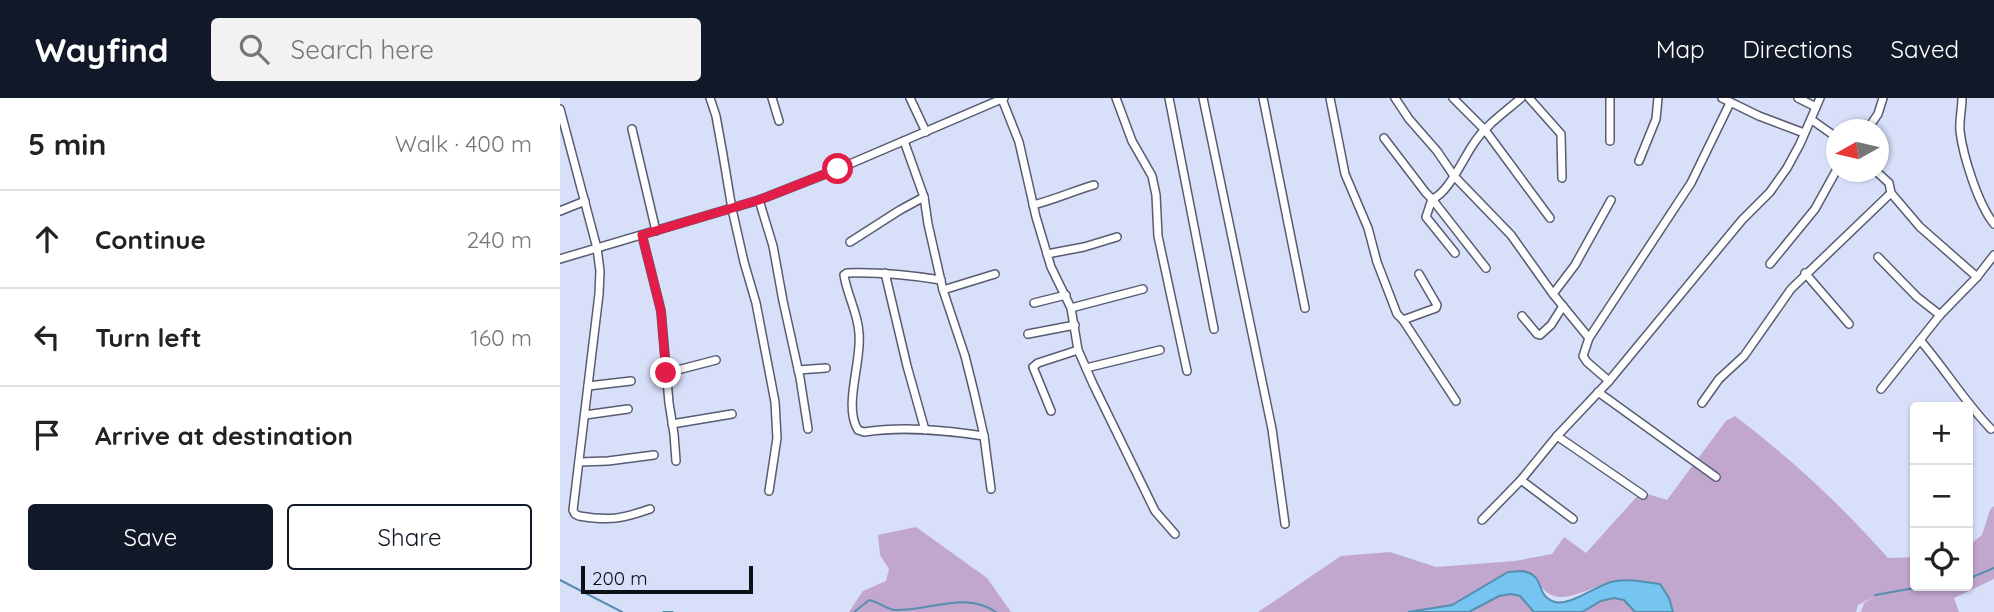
<!DOCTYPE html>
<meta charset="utf-8">
<style>
body{margin:0;font-family:Quicksand,sans-serif;background:#f2f2f2;color:#222}
.controls{position:absolute;right:21px;bottom:21px;display:grid;overflow:hidden;border-radius:7px;box-shadow:0 2px 5px #0004}
.controls button{width:63px;height:63px;display:grid;place-items:center;padding:0;border:0;border-bottom:2px solid #e0e0e0;background:#fff;color:#222;font:35px sans-serif}
.compass{position:absolute;left:1266px;top:21px;width:63px;height:63px;border-radius:50%;background:#fff;box-shadow:0 2px 5px #0004;rotate:262deg}
.scale{position:absolute;left:21px;bottom:18px;width:172px;box-sizing:border-box;padding-left:7px;border:4px solid #0d0f17;border-top:0;font-size:19px;line-height:24px;white-space:nowrap;color:#0d0f17;-webkit-text-stroke:5px #d8dff8;paint-order:stroke}
.stop{position:absolute;width:21px;height:21px;margin:-16px;border:5px solid #e11d48;border-radius:50%;background:#fff}
.stop.end{background:#e11d48;border-color:#fff;box-shadow:0 2px 7px #0008}
.list{margin:0;padding:0;list-style:none}
h2{display:flex;justify-content:space-between;align-items:center;height:91px;margin:0;padding:0 28px;font-size:30px}
h2 small{font-size:23px;font-weight:400;color:#767676}
.list li{display:grid;grid-template-columns:46px 1fr auto;gap:21px;align-items:center;box-sizing:border-box;height:98px;padding:0 28px;border-top:2px solid #e0e0e0}
.list b{display:block;font-size:26px;white-space:nowrap}
.list em{font-size:23px;font-style:normal;color:#767676}
.actions{display:flex;gap:14px;padding:21px 28px}
.actions a{flex:1;padding:16px 0;border:2px solid #111827;border-radius:7px;text-align:center;font-size:24px;color:#111827}
.actions .main{background:#111827;color:#fff}
.icon{flex:none;width:38px;height:38px;fill:none;stroke:currentColor;stroke-width:2;stroke-linecap:round;stroke-linejoin:round}
.map{position:relative;flex:none;width:1434px;height:514px;overflow:hidden}
header{display:flex;align-items:center;gap:42px;box-sizing:border-box;height:98px;padding:0 35px;background:#111827;color:#fff}
header strong{font-size:33px}
nav{display:flex;gap:38px;margin-inline-start:auto;font-size:24px}
.search{width:490px;height:63px;background:#f2f2f2;display:flex;align-items:center;gap:18px;box-sizing:border-box;padding:0 24px;border-radius:7px;color:#767676;font-size:26px}
main{display:flex}
aside{flex:1;background:#fff}
.map>svg:first-child{display:block}
</style>
<header>
<strong>Wayfind</strong>
<div class="search"><svg class="icon" aria-label="search" viewBox="0 0 24 24"><circle cx="10" cy="10" r="6"/><path d="M15 15l6 6"/></svg>Search here</div>
<nav><a>Map</a><a>Directions</a><a>Saved</a></nav>
</header>
<main>
<aside>
<h2>5 min<small>Walk · 400 m</small></h2>
<ul class="list">
<li><svg class="icon" aria-label="ahead" viewBox="0 0 24 24"><path d="M12 20V5M6 11l6-6 6 6"/></svg><div><b>Continue</b></div><em>240 m</em></li>
<li><svg class="icon" aria-label="left" viewBox="0 0 24 24"><path d="M17 20v-9H6M10 6l-5 5 5 5"/></svg><div><b>Turn left</b></div><em>160 m</em></li>
<li><svg class="icon" aria-label="arrive" viewBox="0 0 24 24"><path d="M6 21V4h12l-3 4 3 4H6"/></svg><div><b>Arrive at destination</b></div></li>
</ul>
<div class="actions"><a class="main">Save</a><a>Share</a></div>
</aside>
<div class="map">
<svg width="1434" height="514" viewBox="0 0 1434 514">
<rect width="100%" height="100%" fill="#d8dff8"/>
<!-- green -->
<g fill="#c1a7ce">
<path d="M1175,318C1230,360 1282,408 1328,460L1355,459V488H1408V448L1422,437L1430,412L1434,408V481L1394,500L1399,514H1301L1304,505L1313,499L1298,507L1296,514H1113L1109,500L1100,487C1086,484 1065,480 1050,484C1021,493 992,514 977,481L948,474L892,507L876,510L848,514H698L781,458L830,454L876,469L955,463L992,456L1004,439L1026,455L1081,394L1107,402L1166,323Z"/>
<polygon points="356,429 427,480 451,514 289,514 303,493 326,483 329,471 320,457 318,437"/>
<polygon points="951,496 960,498 974,514 909,514 939,498"/>
<polygon points="1054,500 1064,502 1075,514 1022,514 1041,503"/>
</g>
<!-- water -->
<path fill="#76c4f0" stroke="#568eaf" stroke-width="2" d="M962,473C987,477 974,498 995,504C1010,508 1036,488 1051,484C1066,480 1086,484 1100,486L1109,500L1113,514H1075L1064,502L1054,500L1041,503L1022,514H974L960,498L951,496L939,498L909,514H848L892,507L948,474Z"/>
<g fill="none" stroke-linecap="round" stroke-linejoin="round">
<!-- stream -->
<g stroke="#568eaf" stroke-width="2">
<polyline points="1408,481 1434,470"/>
<polyline points="0,482 62,514"/>
<polyline points="1315,497 1366,488"/>
<polyline points="103,514 113,514"/>
<path d="M294,514L309,502C319,504 327,511 334,512C369,514 404,492 436,514"/>
</g>
<defs>
<g id="minor">
<polyline points="150,0 156,18 163,57 172,111 184,164 196,205 215,304 217,340 209,393"/>
<polyline points="212,0 219,23"/>
<polyline points="350,0 366,34"/>
<polyline points="556,0 572,43 592,78 596,97 598,138 627,273"/>
<polyline points="609,0 654,231"/>
<polyline points="643,0 712,331 725,426"/>
<polyline points="703,0 745,210"/>
<polyline points="770,0 785,76 808,130 817,164 837,216 843,222 876,210 877,207 859,176"/>
<polyline points="835,0 849,21 877,53 894,78 951,137 993,196 1029,240 1023,258 1027,264 1049,283"/>
<polyline points="893,0 925,32 990,120"/>
<polyline points="969,0 1001,36 1002,80"/>
<polyline points="1050,0 1050,43"/>
<polyline points="1162,0 1199,18 1244,35"/>
<polyline points="1238,0 1256,9"/>
<path d="M1402,0C1402,11 1399,23 1400,33C1403,58 1418,106 1434,126"/>
<polyline points="442,1 459,44 476,119 491,169 511,210 518,252 533,286 595,413 615,436"/>
<path d="M0,11L37,150L40,173L39,196L13,412L15,416L19,418C50,423 61,421 90,411"/>
<polyline points="1252,22 1276,39"/>
<polyline points="72,31 96,133"/>
<polyline points="1307,32 1318,16 1323,0"/>
<path d="M824,40L866,95L872,101C888,96 904,59 914,45C926,27 945,14 961,0"/>
<polyline points="344,43 364,99 368,126 383,192 405,258 414,294 424,338 431,391"/>
<polyline points="1079,63 1096,21 1098,0"/>
<polyline points="1317,74 1329,85 1331,95 1360,129 1417,179"/>
<polyline points="199,102 213,148 223,203 240,280 248,331"/>
<path d="M473,107C494,102 513,93 534,87"/>
<polyline points="0,113 25,103"/>
<polyline points="82,137 101,213 109,305 114,336 116,363"/>
<polyline points="290,144 340,112 364,99"/>
<polyline points="895,155 866,119 872,101 926,170"/>
<polyline points="487,156 524,149 557,139"/>
<polyline points="1318,159 1357,199 1380,217"/>
<polyline points="0,161 199,102 278,71 444,0"/>
<polyline points="1210,166 1255,111 1276,73"/>
<polyline points="325,175 347,268 365,332"/>
<polyline points="1245,175 1289,226"/>
<path d="M381,182C349,177 319,174 287,175L284,177C287,197 298,215 299,235C302,264 283,308 298,332L304,334C343,328 384,332 424,338"/>
<polyline points="383,192 435,176"/>
<polyline points="993,196 1015,167 1051,102"/>
<polyline points="474,205 506,197"/>
<polyline points="511,210 583,191"/>
<polyline points="962,218 977,236 980,237 991,227 1003,208"/>
<polyline points="843,222 896,303"/>
<polyline points="468,236 515,227"/>
<polyline points="1029,240 1131,85 1170,5"/>
<path d="M1360,242C1385,271 1404,303 1431,331"/>
<polyline points="526,270 600,252"/>
<polyline points="238,272 266,270"/>
<polyline points="106,275 156,262"/>
<polyline points="28,288 71,283"/>
<polyline points="1321,291 1380,217 1417,179 1434,157"/>
<polyline points="1038,294 1156,379"/>
<polyline points="1142,305 1159,281 1184,258 1231,191 1331,95"/>
<polyline points="491,313 473,269 478,265 518,252"/>
<polyline points="25,317 68,311"/>
<polyline points="112,326 172,316"/>
<polyline points="997,338 1083,397"/>
<polyline points="19,364 48,363 94,357"/>
<polyline points="961,382 1013,421"/>
<polyline points="922,422 961,382 997,338 1049,283 1182,122 1210,94 1227,70 1240,46 1260,0"/>
</g>
</defs>
<!-- minor casing -->
<use href="#minor" stroke="#575c71" stroke-width="10"/>
<!-- minor -->
<use href="#minor" stroke="#fff" stroke-width="7"/>
</g>
<g fill="none" stroke-linecap="round" stroke-linejoin="round">
<!-- route -->
<polyline stroke="#e11d48" stroke-width="9" points="106,275 101,213 82,137 199,102 278,71"/>
</g>
</svg>
<div class="controls">
<button>+</button>
<button>−</button>
<button><svg class="icon" aria-label="locate" viewBox="0 0 24 24"><circle cx="12" cy="12" r="6"/><path d="M12 2v4M12 18v4M2 12h4M18 12h4"/></svg></button>
</div>
<svg class="compass" viewBox="-18 -18 36 36"><path d="M0-13l5 13h-10z" fill="#e53935"/><path d="M0 13l5-13h-10z" fill="#767676"/></svg>
<div class="scale">200 m</div>
<div class="stop" style="left:278px;top:71px"></div>
<div class="stop end" style="left:106px;top:275px"></div>
</div>
</main>
